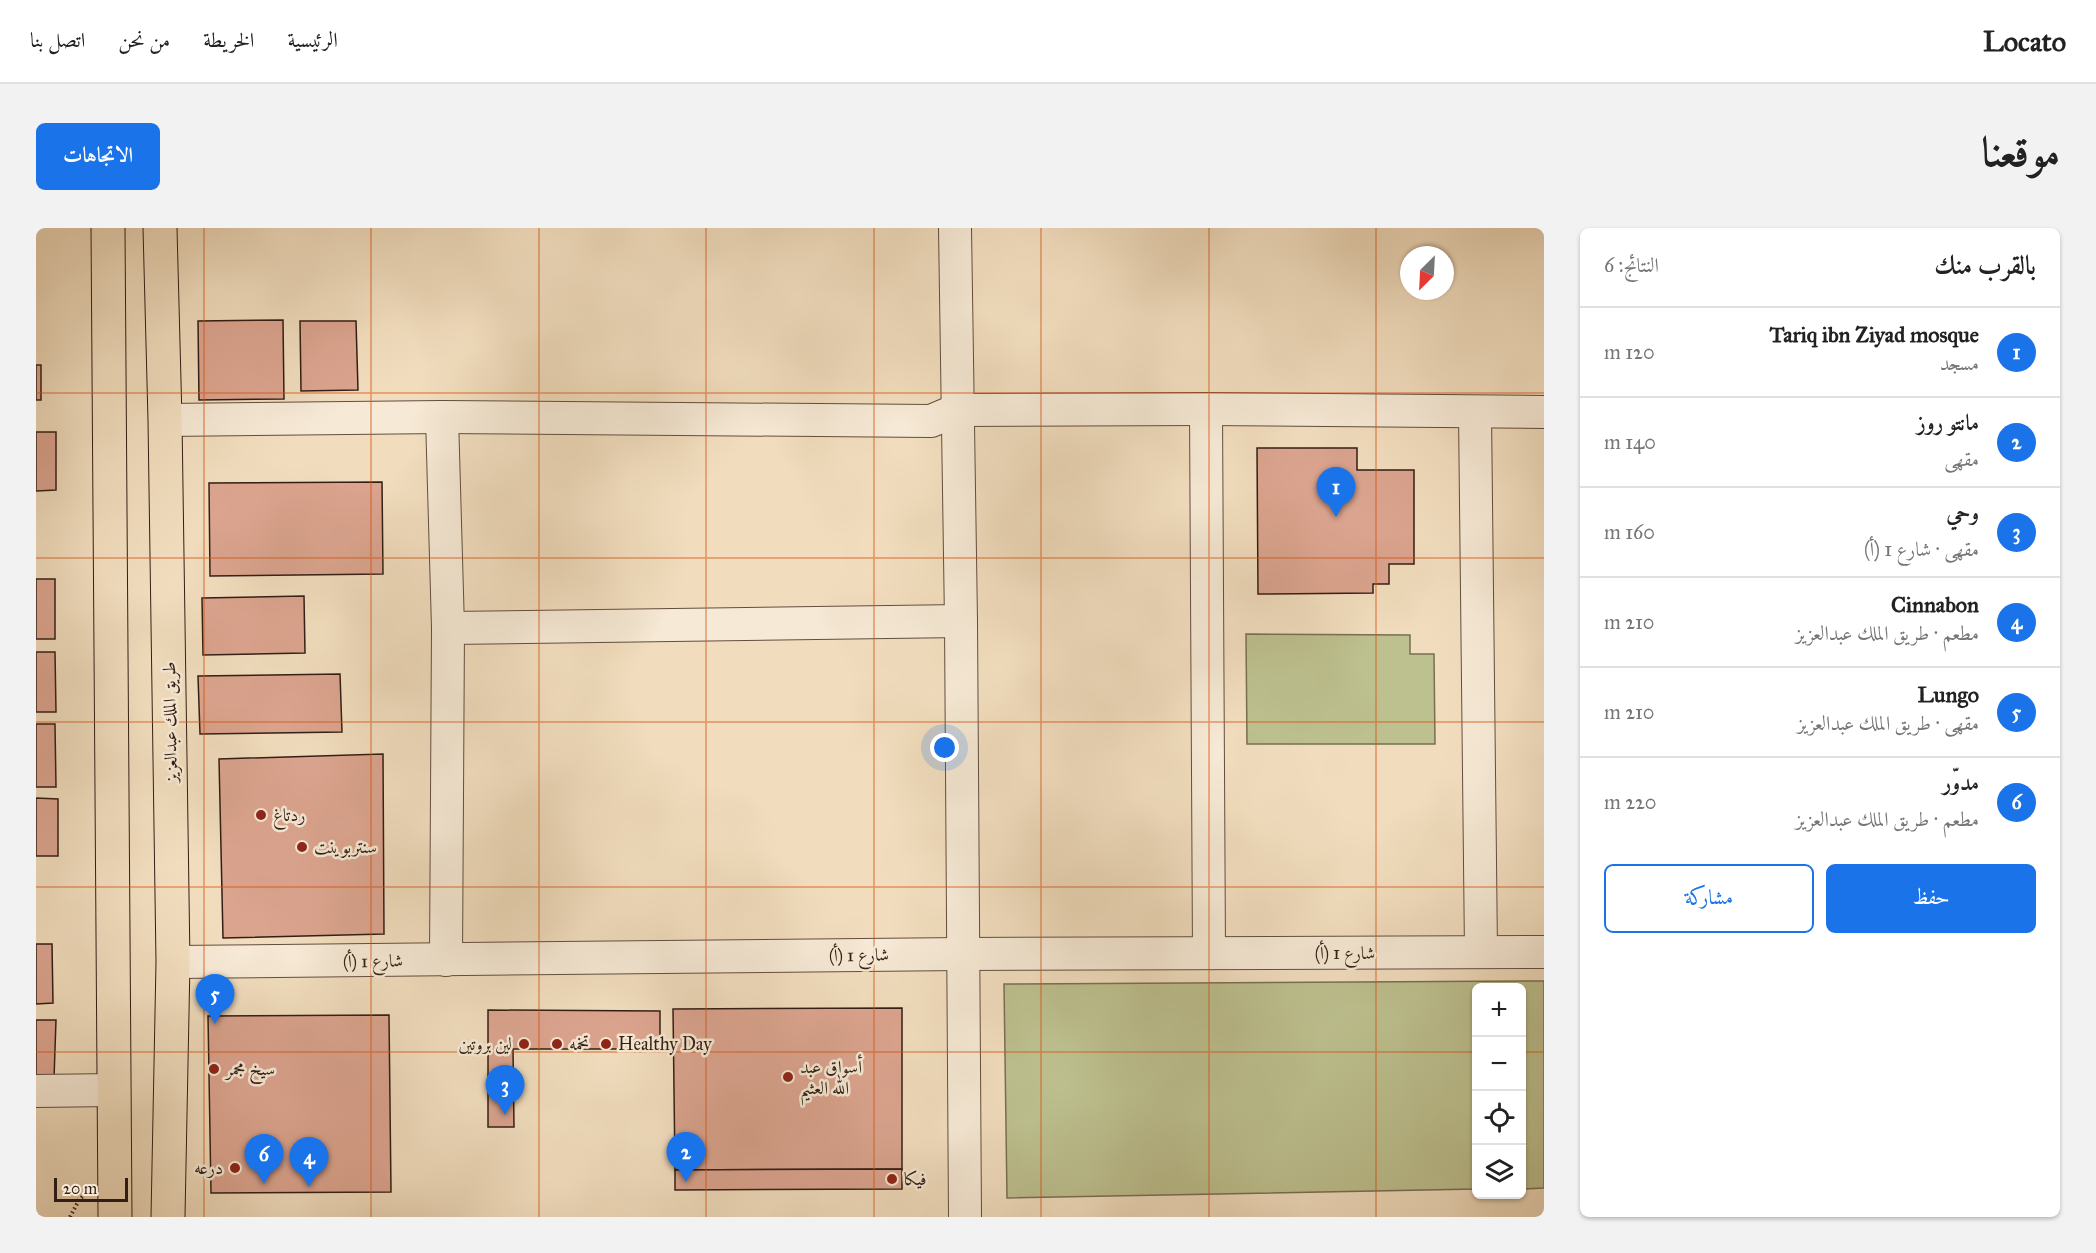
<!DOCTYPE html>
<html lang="ar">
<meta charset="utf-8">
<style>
body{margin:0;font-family:"IM FELL Great Primer",Amiri,serif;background:#f2f2f2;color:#222;direction:rtl}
.controls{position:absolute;right:18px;bottom:18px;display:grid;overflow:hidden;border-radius:9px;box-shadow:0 2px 4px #0004}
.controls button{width:54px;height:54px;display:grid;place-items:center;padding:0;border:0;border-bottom:2px solid #e0e0e0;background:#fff;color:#222;font:30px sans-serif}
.compass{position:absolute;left:1364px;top:18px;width:54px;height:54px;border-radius:50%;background:#fff;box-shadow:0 2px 4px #0004;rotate:204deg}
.scale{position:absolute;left:18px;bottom:15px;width:74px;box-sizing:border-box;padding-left:6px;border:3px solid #321e14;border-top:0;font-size:16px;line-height:21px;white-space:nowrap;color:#321e14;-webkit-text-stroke:4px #f6e9d5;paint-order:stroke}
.you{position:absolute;left:909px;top:520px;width:21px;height:21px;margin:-15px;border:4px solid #fff;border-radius:50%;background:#1a73e8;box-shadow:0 0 0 9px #1a73e833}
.badge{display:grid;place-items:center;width:39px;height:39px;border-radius:50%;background:#1a73e8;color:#fff;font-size:20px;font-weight:700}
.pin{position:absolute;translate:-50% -50px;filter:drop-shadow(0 2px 3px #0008)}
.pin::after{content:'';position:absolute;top:32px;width:21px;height:18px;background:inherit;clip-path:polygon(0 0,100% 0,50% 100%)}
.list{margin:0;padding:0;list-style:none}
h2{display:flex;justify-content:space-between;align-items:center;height:78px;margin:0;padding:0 24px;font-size:26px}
h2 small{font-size:20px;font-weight:400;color:#767676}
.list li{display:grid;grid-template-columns:39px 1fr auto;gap:18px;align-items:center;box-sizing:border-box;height:90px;padding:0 24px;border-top:2px solid #e0e0e0}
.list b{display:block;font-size:22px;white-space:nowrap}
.list p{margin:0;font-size:20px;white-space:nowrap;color:#767676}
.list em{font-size:20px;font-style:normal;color:#767676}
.actions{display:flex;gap:12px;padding:18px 24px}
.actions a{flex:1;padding:14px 0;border:2px solid #1a73e8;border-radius:9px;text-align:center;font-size:21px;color:#1a73e8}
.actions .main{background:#1a73e8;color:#fff}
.icon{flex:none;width:33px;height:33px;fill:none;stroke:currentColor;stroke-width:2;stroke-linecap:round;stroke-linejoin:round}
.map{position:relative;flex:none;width:1508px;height:989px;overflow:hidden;direction:ltr;border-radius:9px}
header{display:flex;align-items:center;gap:36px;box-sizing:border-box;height:84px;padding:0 30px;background:#fff;border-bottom:2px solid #e0e0e0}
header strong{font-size:28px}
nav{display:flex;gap:33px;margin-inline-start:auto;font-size:21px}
.intro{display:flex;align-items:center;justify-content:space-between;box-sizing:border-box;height:144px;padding:0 36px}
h1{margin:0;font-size:42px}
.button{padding:15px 27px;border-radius:9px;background:#1a73e8;color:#fff;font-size:21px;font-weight:700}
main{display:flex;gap:36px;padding:0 36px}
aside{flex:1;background:#fff;border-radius:9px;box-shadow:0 2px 4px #0004}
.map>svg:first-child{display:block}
</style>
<header>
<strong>Locato</strong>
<nav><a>الرئيسية</a><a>الخريطة</a><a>من نحن</a><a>اتصل بنا</a></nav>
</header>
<div class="intro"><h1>موقعنا</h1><a class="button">الاتجاهات</a></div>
<main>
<aside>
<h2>بالقرب منك<small>النتائج: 6</small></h2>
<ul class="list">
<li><span class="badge">1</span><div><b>Tariq ibn Ziyad mosque</b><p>مسجد</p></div><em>120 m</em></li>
<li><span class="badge">2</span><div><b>مانتو روز</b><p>مقهى</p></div><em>140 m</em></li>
<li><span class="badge">3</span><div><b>وحي</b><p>مقهى · شارع 1 (أ)</p></div><em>160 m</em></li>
<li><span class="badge">4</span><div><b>Cinnabon</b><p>مطعم · طريق الملك عبدالعزيز</p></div><em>210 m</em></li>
<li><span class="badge">5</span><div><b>Lungo</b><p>مقهى · طريق الملك عبدالعزيز</p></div><em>210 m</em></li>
<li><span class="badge">6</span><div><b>مدوّر</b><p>مطعم · طريق الملك عبدالعزيز</p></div><em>220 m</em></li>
</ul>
<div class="actions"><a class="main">حفظ</a><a>مشاركة</a></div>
</aside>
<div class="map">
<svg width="1508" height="989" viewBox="0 0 1508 989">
<rect width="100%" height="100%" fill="#f1ddbe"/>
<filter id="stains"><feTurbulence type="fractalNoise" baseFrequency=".00333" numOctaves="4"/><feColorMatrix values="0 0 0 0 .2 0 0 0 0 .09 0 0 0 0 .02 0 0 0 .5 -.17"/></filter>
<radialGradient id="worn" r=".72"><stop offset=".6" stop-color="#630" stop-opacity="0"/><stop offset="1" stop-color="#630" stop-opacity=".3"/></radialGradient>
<!-- green -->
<g fill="#bdc08f" stroke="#786f52" stroke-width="1.5">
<polygon points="1210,406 1374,407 1374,426 1398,426 1399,516 1211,516"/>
<polygon points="1508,753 1508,960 1486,961 1486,760 1440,760 1440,961 971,970 968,756"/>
</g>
<!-- building -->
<g fill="#dba48f" stroke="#321e14" stroke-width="1.5">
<polygon points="247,92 248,171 163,172 162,93"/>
<polygon points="264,93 320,93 322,162 265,163"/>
<rect x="0" y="137" width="5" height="35"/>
<polygon points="0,204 20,204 20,262 0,263"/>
<polygon points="1221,220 1321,220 1321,242 1378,242 1378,336 1353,336 1353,356 1337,356 1337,365 1222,366"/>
<polygon points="346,254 347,346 174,348 173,255"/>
<rect x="0" y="351" width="19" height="60"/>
<polygon points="268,368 269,425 167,427 166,370"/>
<polygon points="0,424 19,424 20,484 0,484"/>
<polygon points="304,446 306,504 164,506 162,448"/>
<polygon points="0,496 19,496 20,559 0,559"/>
<polygon points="347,526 348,706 187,710 183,531"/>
<polygon points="0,570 22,571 22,628 0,628"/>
<polygon points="0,716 16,716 17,775 0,776"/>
<polygon points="866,780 866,941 639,942 637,781"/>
<polygon points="452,782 624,783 624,821 477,821 478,899 452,899"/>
<polygon points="353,787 355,964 175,965 172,788"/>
<polygon points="0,792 20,792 18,851 0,851"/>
<polygon points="866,941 866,961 639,962 639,942"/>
</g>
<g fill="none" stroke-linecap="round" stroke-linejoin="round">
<defs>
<g id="minor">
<polyline points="919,0 925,393 929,989"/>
<polyline points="1170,181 1173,725"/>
<polyline points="1439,184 1445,724"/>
<polyline points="406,189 412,400 410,732"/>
<polyline points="129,192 406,189 895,193 921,182 1170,181 1508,184"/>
<polyline points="412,400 925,393"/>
<polyline points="137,734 926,726 1508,724"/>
<polyline points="0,863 78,862"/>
</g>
<g id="major">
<polyline points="72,0 79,989"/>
<polyline points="124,0 129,192 137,734 132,989"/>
</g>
</defs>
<!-- minor casing -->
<use href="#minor" stroke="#624e3e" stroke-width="34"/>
<!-- major casing -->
<use href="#major" stroke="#321e14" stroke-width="35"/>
<!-- path -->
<polyline stroke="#321e14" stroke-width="4" stroke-dasharray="1.5 3" stroke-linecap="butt" points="34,989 43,972 50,965"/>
<!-- minor -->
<use href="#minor" stroke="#f6e9d5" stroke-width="32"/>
<!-- major -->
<use href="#major" stroke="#f1ddbe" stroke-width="33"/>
</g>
<!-- grid -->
<path fill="none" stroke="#d6530d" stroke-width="1.5" stroke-opacity="0.55" d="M168,0V989M335,0V989M503,0V989M670,0V989M838,0V989M1005,0V989M1173,0V989M1340,0V989M0,165H1508M0,330H1508M0,494H1508M0,659H1508M0,824H1440M1486,824H1508"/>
<!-- markers -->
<g fill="#8f2418" stroke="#f6e9d5" stroke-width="2">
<circle cx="225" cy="587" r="6"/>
<circle cx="266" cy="619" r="6"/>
<circle cx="488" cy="816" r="6"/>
<circle cx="521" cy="816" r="6"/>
<circle cx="570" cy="816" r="6"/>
<circle cx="178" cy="841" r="6"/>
<circle cx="752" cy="849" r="6"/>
<circle cx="199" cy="940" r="6"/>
<circle cx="856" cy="951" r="6"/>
</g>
<g text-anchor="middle" stroke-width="5" stroke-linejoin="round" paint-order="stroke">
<!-- street labels -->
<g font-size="18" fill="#321e14" stroke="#f6e9d5">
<text transform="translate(134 494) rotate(-91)" y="6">طريق الملك عبدالعزيز</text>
<text x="1309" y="731">شارع 1 (أ)</text>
<text transform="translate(823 727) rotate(-1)" y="6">شارع 1 (أ)</text>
<text transform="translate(337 733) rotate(-1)" y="6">شارع 1 (أ)</text>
</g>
<!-- poi labels -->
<g font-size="18" fill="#321e14" stroke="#f6e9d5" text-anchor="start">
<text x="237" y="593">ردتاغ</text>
<text x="278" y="625">سنتربوينت</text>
<text x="476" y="822" text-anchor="end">لين بروتين</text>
<text x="533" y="822">تخمه</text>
<text x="582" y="822">Healthy Day</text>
<text x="764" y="845">أسواق عبد<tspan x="764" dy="21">الله العثيم</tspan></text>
<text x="190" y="847">سيخ مجمر</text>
<text x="187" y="946" text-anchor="end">درعه</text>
<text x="868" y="957">فيكا</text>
</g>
</g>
<rect width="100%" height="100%" filter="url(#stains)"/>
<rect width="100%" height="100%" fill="url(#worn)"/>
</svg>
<div class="controls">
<button>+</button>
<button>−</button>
<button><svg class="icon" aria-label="locate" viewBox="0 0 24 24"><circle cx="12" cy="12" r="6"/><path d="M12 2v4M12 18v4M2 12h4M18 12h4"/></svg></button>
<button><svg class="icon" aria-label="layers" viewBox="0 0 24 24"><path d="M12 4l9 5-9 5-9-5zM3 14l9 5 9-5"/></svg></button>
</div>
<svg class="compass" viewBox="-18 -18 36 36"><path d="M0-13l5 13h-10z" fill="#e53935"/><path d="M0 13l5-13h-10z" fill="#767676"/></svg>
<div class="scale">20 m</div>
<div class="you"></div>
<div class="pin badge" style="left:1300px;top:289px">1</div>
<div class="pin badge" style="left:650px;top:954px">2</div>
<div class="pin badge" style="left:469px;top:887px">3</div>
<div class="pin badge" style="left:273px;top:959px">4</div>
<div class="pin badge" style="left:179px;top:796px">5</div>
<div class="pin badge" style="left:228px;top:956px">6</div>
</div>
</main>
